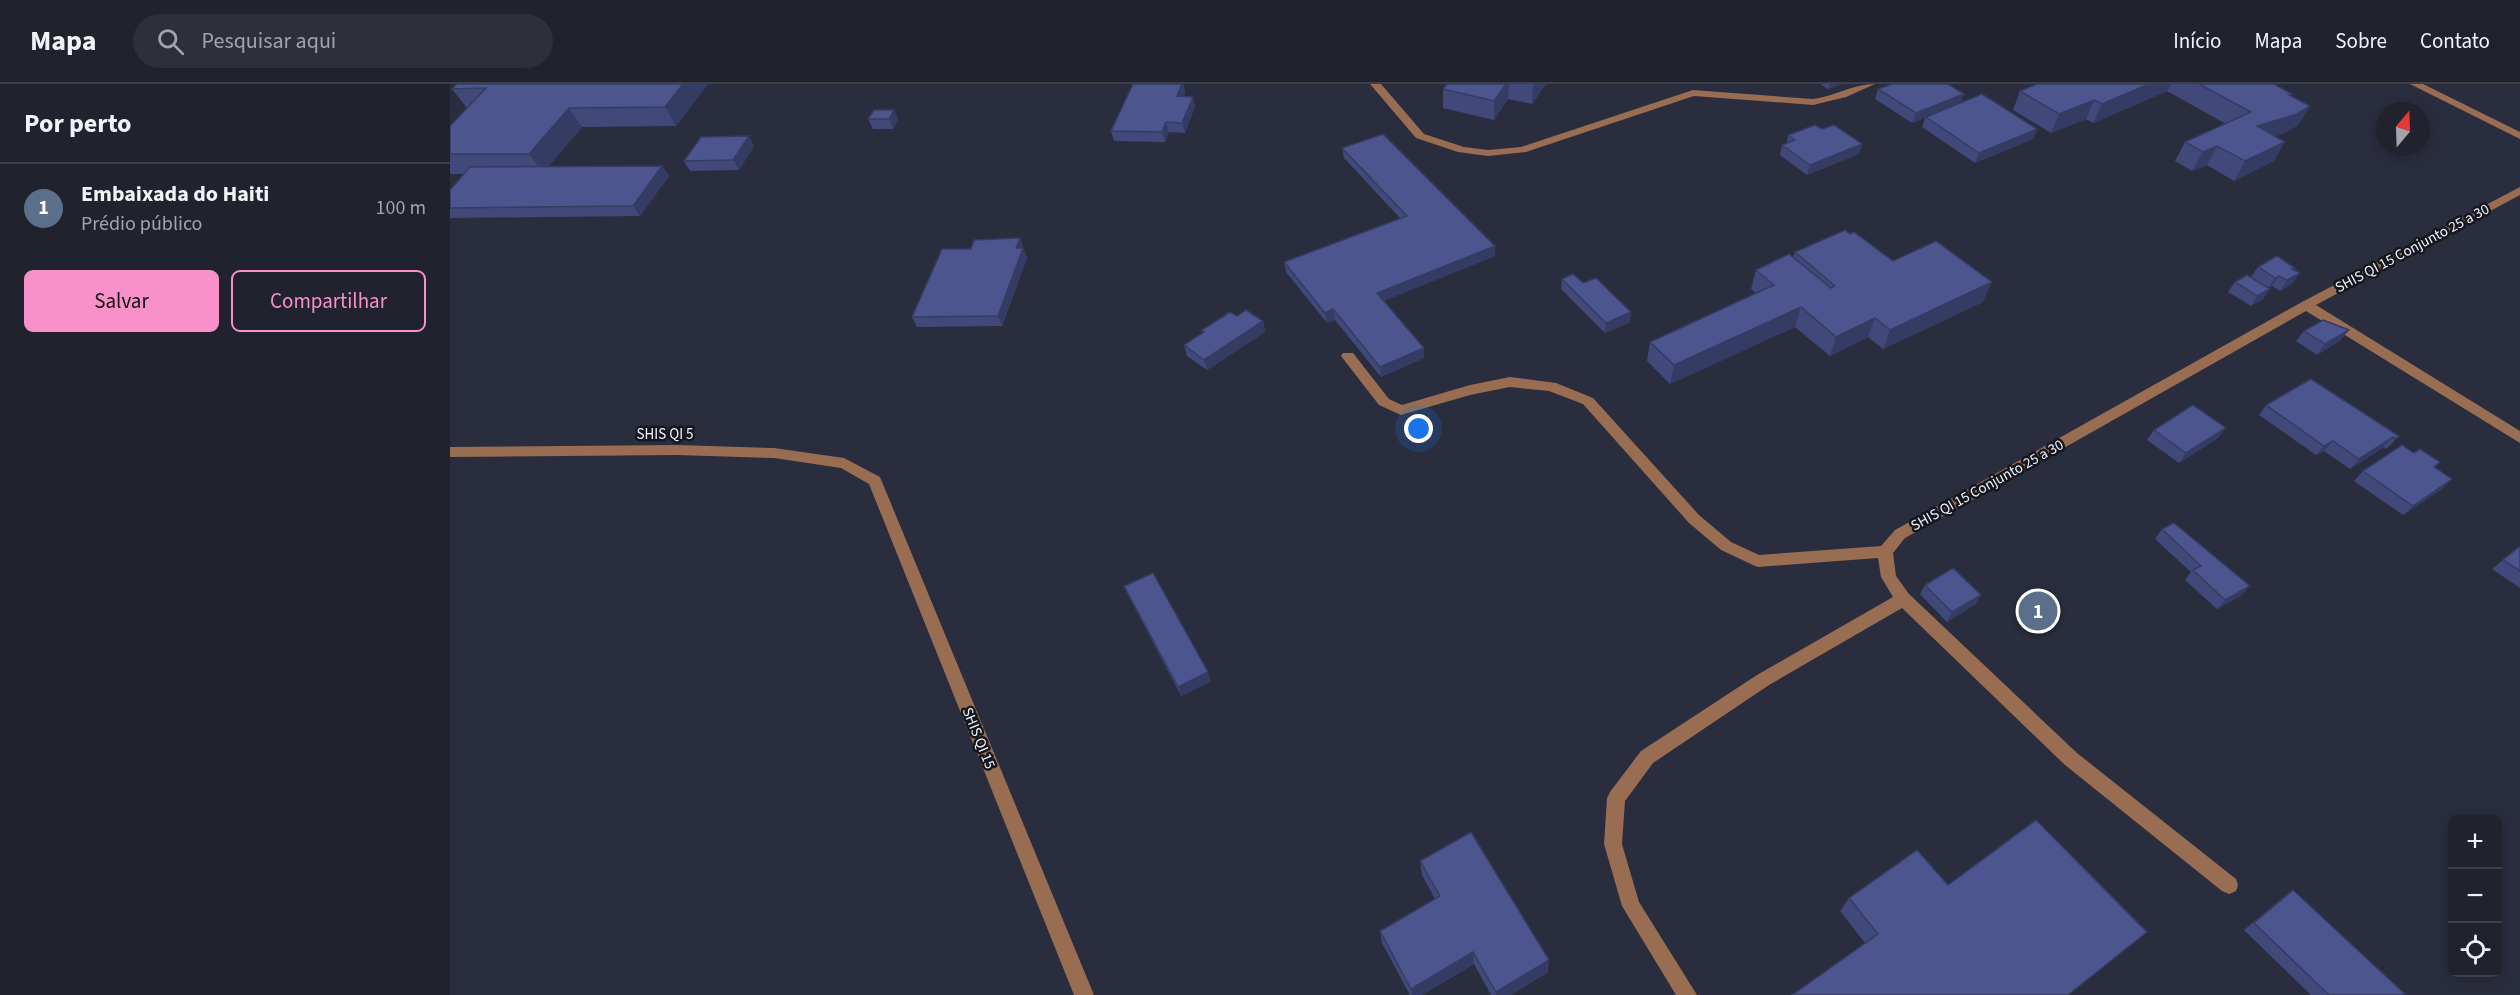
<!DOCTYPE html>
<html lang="pt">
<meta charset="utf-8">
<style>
body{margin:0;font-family:"Source Sans 3",sans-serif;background:#2d2f3a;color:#f1f3f6}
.controls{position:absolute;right:18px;bottom:18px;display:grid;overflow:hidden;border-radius:9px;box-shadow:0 3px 15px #0003}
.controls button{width:54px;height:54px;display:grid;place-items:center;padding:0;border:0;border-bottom:2px solid #3d3f4a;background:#20222e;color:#f1f3f6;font:30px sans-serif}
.compass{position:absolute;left:1926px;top:18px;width:54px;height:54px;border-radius:50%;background:#20222e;box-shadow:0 3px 15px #0003;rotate:19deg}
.you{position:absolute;left:969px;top:345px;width:21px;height:21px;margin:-15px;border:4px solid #fff;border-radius:50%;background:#1a73e8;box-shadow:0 0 0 9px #1a73e833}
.badge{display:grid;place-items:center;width:39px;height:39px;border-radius:50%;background:#f890ca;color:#fff;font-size:20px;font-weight:700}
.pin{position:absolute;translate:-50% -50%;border:3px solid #fff;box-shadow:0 2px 6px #0006}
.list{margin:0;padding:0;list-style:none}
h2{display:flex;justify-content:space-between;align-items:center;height:78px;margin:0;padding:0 24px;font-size:26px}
h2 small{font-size:20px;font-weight:400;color:#a2a4aa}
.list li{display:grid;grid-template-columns:39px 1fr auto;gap:18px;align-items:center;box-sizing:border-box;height:90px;padding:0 24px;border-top:2px solid #3d3f4a}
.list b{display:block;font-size:22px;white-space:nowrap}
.list p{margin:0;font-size:20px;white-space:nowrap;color:#a2a4aa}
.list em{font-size:20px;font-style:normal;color:#a2a4aa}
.actions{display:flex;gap:12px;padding:18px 24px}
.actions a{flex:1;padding:14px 0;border:2px solid #f890ca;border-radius:9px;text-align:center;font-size:21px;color:#f890ca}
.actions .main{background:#f890ca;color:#111}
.icon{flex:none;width:33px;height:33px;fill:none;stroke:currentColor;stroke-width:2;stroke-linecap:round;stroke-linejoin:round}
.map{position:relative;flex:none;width:2070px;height:911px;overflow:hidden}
header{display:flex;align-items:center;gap:36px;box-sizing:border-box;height:84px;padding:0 30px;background:#20222e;border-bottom:2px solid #3d3f4a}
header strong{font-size:28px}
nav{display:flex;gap:33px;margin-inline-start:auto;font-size:21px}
.search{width:420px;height:54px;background:#2d2f3a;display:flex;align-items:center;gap:15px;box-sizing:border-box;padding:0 21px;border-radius:33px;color:#a2a4aa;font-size:22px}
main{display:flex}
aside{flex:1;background:#20222e}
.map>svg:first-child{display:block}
</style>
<header>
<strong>Mapa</strong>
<div class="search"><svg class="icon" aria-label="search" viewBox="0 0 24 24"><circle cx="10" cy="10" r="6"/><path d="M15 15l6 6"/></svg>Pesquisar aqui</div>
<nav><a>Início</a><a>Mapa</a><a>Sobre</a><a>Contato</a></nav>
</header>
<main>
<aside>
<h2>Por perto<small></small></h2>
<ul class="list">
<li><span class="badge" style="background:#5c6f8a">1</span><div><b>Embaixada do Haiti</b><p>Prédio público</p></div><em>100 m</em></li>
</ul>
<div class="actions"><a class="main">Salvar</a><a>Compartilhar</a></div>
</aside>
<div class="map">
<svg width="2070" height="911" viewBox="0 0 2070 911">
<rect width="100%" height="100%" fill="#2a2d3e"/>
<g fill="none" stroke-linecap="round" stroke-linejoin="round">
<!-- minor -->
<g fill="#986d51" fill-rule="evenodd">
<path d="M920,0H931L974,50L1014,63L1038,66L1071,63L1243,6L1363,15C1385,12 1403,0 1425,0L1396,13L1363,21L1244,12L1076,68L1038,72L1008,68L966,54Z"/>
<polygon points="1960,0 1973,0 2070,48 2070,55"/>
<polygon points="2070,103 2070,111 1866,221 2070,347 2070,359 1856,227 1455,454 1443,469 1446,492 1459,510 1627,669 1786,795 1788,801 1786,807 1779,810 1772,807 1615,681 1452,524 1319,601 1203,679 1175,717 1172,760 1189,818 1247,911 1226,911 1172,822 1154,760 1157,714 1160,708 1191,667 1307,591 1443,513 1431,493 1428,474 1308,483 1303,481 1271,466 1239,439 1133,320 1099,307 1060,303 1020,311 951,331 929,321 891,272 893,269 903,269 939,315 952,321 1020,301 1060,293 1106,299 1143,314 1249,431 1281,458 1309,471 1431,462 1445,446 1852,218"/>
<polygon points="227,361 324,364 394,374 430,393 644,911 624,911 419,400 391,384 324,374 227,371 0,373 0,363"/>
</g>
</g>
<!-- wall -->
<g fill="#41497a">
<polygon points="258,0 226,42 132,43 98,83 212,82 219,92 190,132 0,134 0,106 14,90 0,90 0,42 17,24 2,5"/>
<polygon points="683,0 733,0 735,9 734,12 745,22 735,49 719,48 715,58 664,57 661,47"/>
<polygon points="997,0 1096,0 1082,20 1058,15 1044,36 993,24 993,5"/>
<polygon points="1370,0 1392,0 1378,5"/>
<polygon points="1587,0 1824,0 1841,12 1860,22 1848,41 1835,49 1825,52 1824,77 1784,97 1757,81 1742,87 1725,77 1735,58 1776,40 1717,7 1643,39 1636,35 1601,49 1563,26 1570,7"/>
<polygon points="1428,5 1511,19 1587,45 1583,55 1525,79 1472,43 1475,34 1462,39 1425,15"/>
<polygon points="444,26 448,36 443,45 423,45 418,35"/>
<polygon points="1372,45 1412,60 1409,70 1357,91 1330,71 1332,61 1337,59 1338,51"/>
<polygon points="304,62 289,86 240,87 234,77"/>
<polygon points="892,64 1045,162 1045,172 933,217 974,274 931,293 885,236 877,239 836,188 834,178 951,135 894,74"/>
<polygon points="570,154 577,174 552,242 467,243 462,233 521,165"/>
<polygon points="1345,168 1443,177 1533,218 1433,265 1418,253 1380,272 1345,243 1220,300 1197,277 1200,258 1306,209 1301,205 1306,186 1343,174"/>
<polygon points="1808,183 1844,186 1843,199 1830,207 1822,202 1818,204 1801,193"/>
<polygon points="1112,195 1133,199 1180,238 1155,249 1111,205"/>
<polygon points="1785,198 1813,215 1801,222 1778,208"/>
<polygon points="787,232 813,237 815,248 757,286 737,272 734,261 753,249 752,246"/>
<polygon points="1854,247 1891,256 1867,271 1846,257"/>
<polygon points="1816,321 1949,352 1936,365 1934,363 1900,385 1874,367 1866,371 1809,331"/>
<polygon points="1704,346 1768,354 1729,379 1697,356"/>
<polygon points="1964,369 1990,378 1985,384 2002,395 1993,404 1953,431 1904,397 1913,387"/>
<polygon points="1712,445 1792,511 1767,525 1735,496 1741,488 1705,455"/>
<polygon points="2070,462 2070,504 2042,485"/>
<polygon points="1475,501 1526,520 1497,538 1470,510"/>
<polygon points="674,502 761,597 731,612 678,511"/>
<polygon points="970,777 1098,888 1061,911 1041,911 1024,880 972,911 960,911 932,859 930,847 985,815 972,791"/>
<polygon points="1498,801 1415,859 1390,827 1399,814"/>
<polygon points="1843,806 1953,911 1861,911 1794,846 1832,814"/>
</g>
<!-- shaded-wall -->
<g fill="#353c63">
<polygon points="233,0 258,0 226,42 215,23"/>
<polygon points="732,0 735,9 730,22 727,12"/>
<polygon points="1056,0 1059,0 1058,15 1044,36 1044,17"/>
<polygon points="1083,0 1096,0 1082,20 1083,1"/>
<polygon points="1380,0 1392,0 1378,5"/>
<polygon points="1699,0 1721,0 1717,7 1643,39 1652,20"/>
<polygon points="1514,10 1511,20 1476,33 1475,34 1462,39 1466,29"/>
<polygon points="743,13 745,22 735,49 732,39"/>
<polygon points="1644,16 1636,35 1601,49 1609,30"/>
<polygon points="1860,22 1848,41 1835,49 1796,62 1807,42"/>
<polygon points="119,24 132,43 93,89 79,70"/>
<polygon points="444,26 448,36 443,45 439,35"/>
<polygon points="716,38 719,48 715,58 712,48"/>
<polygon points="1587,45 1583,55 1525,79 1529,69"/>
<polygon points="299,52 304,62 289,86 283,76"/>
<polygon points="1835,58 1824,77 1784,97 1795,77"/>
<polygon points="1412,60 1409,70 1357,91 1360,81"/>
<polygon points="1767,62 1757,81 1742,87 1753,68"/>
<polygon points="212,82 219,92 190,132 183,122"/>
<polygon points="570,154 577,174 552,242 548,232 566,164"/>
<polygon points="1045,162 1045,172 928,219 927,209"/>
<polygon points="1850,189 1843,199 1830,207 1837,196"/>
<polygon points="1829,192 1822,202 1818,204 1825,194"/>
<polygon points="1542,198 1533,218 1433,265 1440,246"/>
<polygon points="1820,205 1813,215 1801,222 1807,212"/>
<polygon points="1351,223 1345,243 1220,300 1224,281"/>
<polygon points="883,225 885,236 877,239 875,229"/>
<polygon points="1181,228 1180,238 1155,249 1156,239"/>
<polygon points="1425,234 1418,253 1380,272 1386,253"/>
<polygon points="813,237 815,248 757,286 754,276"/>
<polygon points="1899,246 1891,256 1867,271 1875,260"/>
<polygon points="974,264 974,274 931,293 930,283"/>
<polygon points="1776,344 1768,354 1729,379 1736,369"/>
<polygon points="1943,353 1934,363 1900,385 1909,375"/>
<polygon points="1883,357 1874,367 1866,371 1874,362"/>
<polygon points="2002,395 1993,404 1953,431 1963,422"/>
<polygon points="1800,502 1792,511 1767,525 1775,516"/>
<polygon points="1531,511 1526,520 1497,538 1502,528"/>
<polygon points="758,588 761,597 731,612 728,603"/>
<polygon points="1023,868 1024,880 972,911 962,911 961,905"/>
<polygon points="1099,876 1098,888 1061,911 1046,911 1046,908"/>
</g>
<!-- building -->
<g fill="#4c558e" stroke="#353c63" stroke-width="1.5">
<polygon points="7,0 233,0 215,23 119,24 79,70 0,70 0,42 36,4 2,5"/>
<polygon points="683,0 732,0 727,12 743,13 732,39 716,38 712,48 661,47"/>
<polygon points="997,0 1056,0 1044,17 993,5"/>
<polygon points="1442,0 1498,0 1514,10 1466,29 1428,5"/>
<polygon points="1587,0 1699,0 1652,20 1644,16 1609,30 1570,7"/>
<polygon points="1749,0 1824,0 1842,10 1839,11 1860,22 1847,30 1807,42 1835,58 1795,77 1767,62 1753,68 1735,58 1801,28"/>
<polygon points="1532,10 1587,45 1529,69 1476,33"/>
<polygon points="424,26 444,26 439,35 418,35"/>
<polygon points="1365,41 1372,45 1384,41 1412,60 1360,81 1332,61 1345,56 1338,51"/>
<polygon points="933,50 1045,162 927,209 974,264 930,283 883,225 875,229 834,178 957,132 892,64"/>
<polygon points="299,52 283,76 234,77 251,53"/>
<polygon points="212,82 183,122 0,124 0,106 20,83"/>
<polygon points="1395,146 1400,150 1404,148 1443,177 1486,157 1542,198 1440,246 1425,234 1386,253 1351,223 1224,281 1200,258 1324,201 1306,186 1339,170 1381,204 1385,202 1345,168"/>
<polygon points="570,154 566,164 573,164 548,232 462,233 492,165 521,165 524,156"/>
<polygon points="1827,172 1845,184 1842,185 1850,189 1837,196 1829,192 1825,194 1808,183"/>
<polygon points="1123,190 1133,199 1146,194 1181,228 1156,239 1112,195"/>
<polygon points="1797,191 1820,205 1807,212 1785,198"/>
<polygon points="796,226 813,237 754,276 734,261 754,248 752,246 780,228 787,232"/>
<polygon points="1873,236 1899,246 1875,260 1854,247"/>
<polygon points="1861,295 1949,352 1945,355 1943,353 1909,375 1883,357 1874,362 1816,321"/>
<polygon points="1743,321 1776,344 1736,369 1704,346"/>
<polygon points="1952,361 1964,369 1970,365 1990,378 1984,383 2002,395 1963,422 1913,387"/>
<polygon points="1724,439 1800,502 1775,516 1743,486 1751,482 1712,445"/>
<polygon points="2070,462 2070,487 2053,476"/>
<polygon points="1503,484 1531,511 1502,528 1475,501"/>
<polygon points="703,489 758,588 728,603 674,502"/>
<polygon points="1586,736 1697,848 1618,911 1342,911 1428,850 1399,814 1467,766 1498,801"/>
<polygon points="1021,748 1099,876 1046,908 1023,868 961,905 930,847 990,812 970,777"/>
<polygon points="1843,806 1955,910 1953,911 1879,911 1804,839"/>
</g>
<g text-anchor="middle" stroke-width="5" stroke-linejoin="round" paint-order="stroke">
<!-- street labels -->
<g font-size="15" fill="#f1f4ff" stroke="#15161e">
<text transform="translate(1962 164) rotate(-28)" y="5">SHIS QI 15 Conjunto 25 a 30</text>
<text x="215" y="355">SHIS QI 5</text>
<text transform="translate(1537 401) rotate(-29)" y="5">SHIS QI 15 Conjunto 25 a 30</text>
<text transform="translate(529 654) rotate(68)" y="5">SHIS QI 15</text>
</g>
</g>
</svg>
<div class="controls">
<button>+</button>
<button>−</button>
<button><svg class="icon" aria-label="locate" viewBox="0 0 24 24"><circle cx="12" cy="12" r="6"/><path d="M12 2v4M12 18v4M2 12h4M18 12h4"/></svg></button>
</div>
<svg class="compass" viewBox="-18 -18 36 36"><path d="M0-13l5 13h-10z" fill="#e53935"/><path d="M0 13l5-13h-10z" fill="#a2a4aa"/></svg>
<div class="you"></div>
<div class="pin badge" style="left:1588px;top:527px;background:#5c6f8a">1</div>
</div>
</main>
